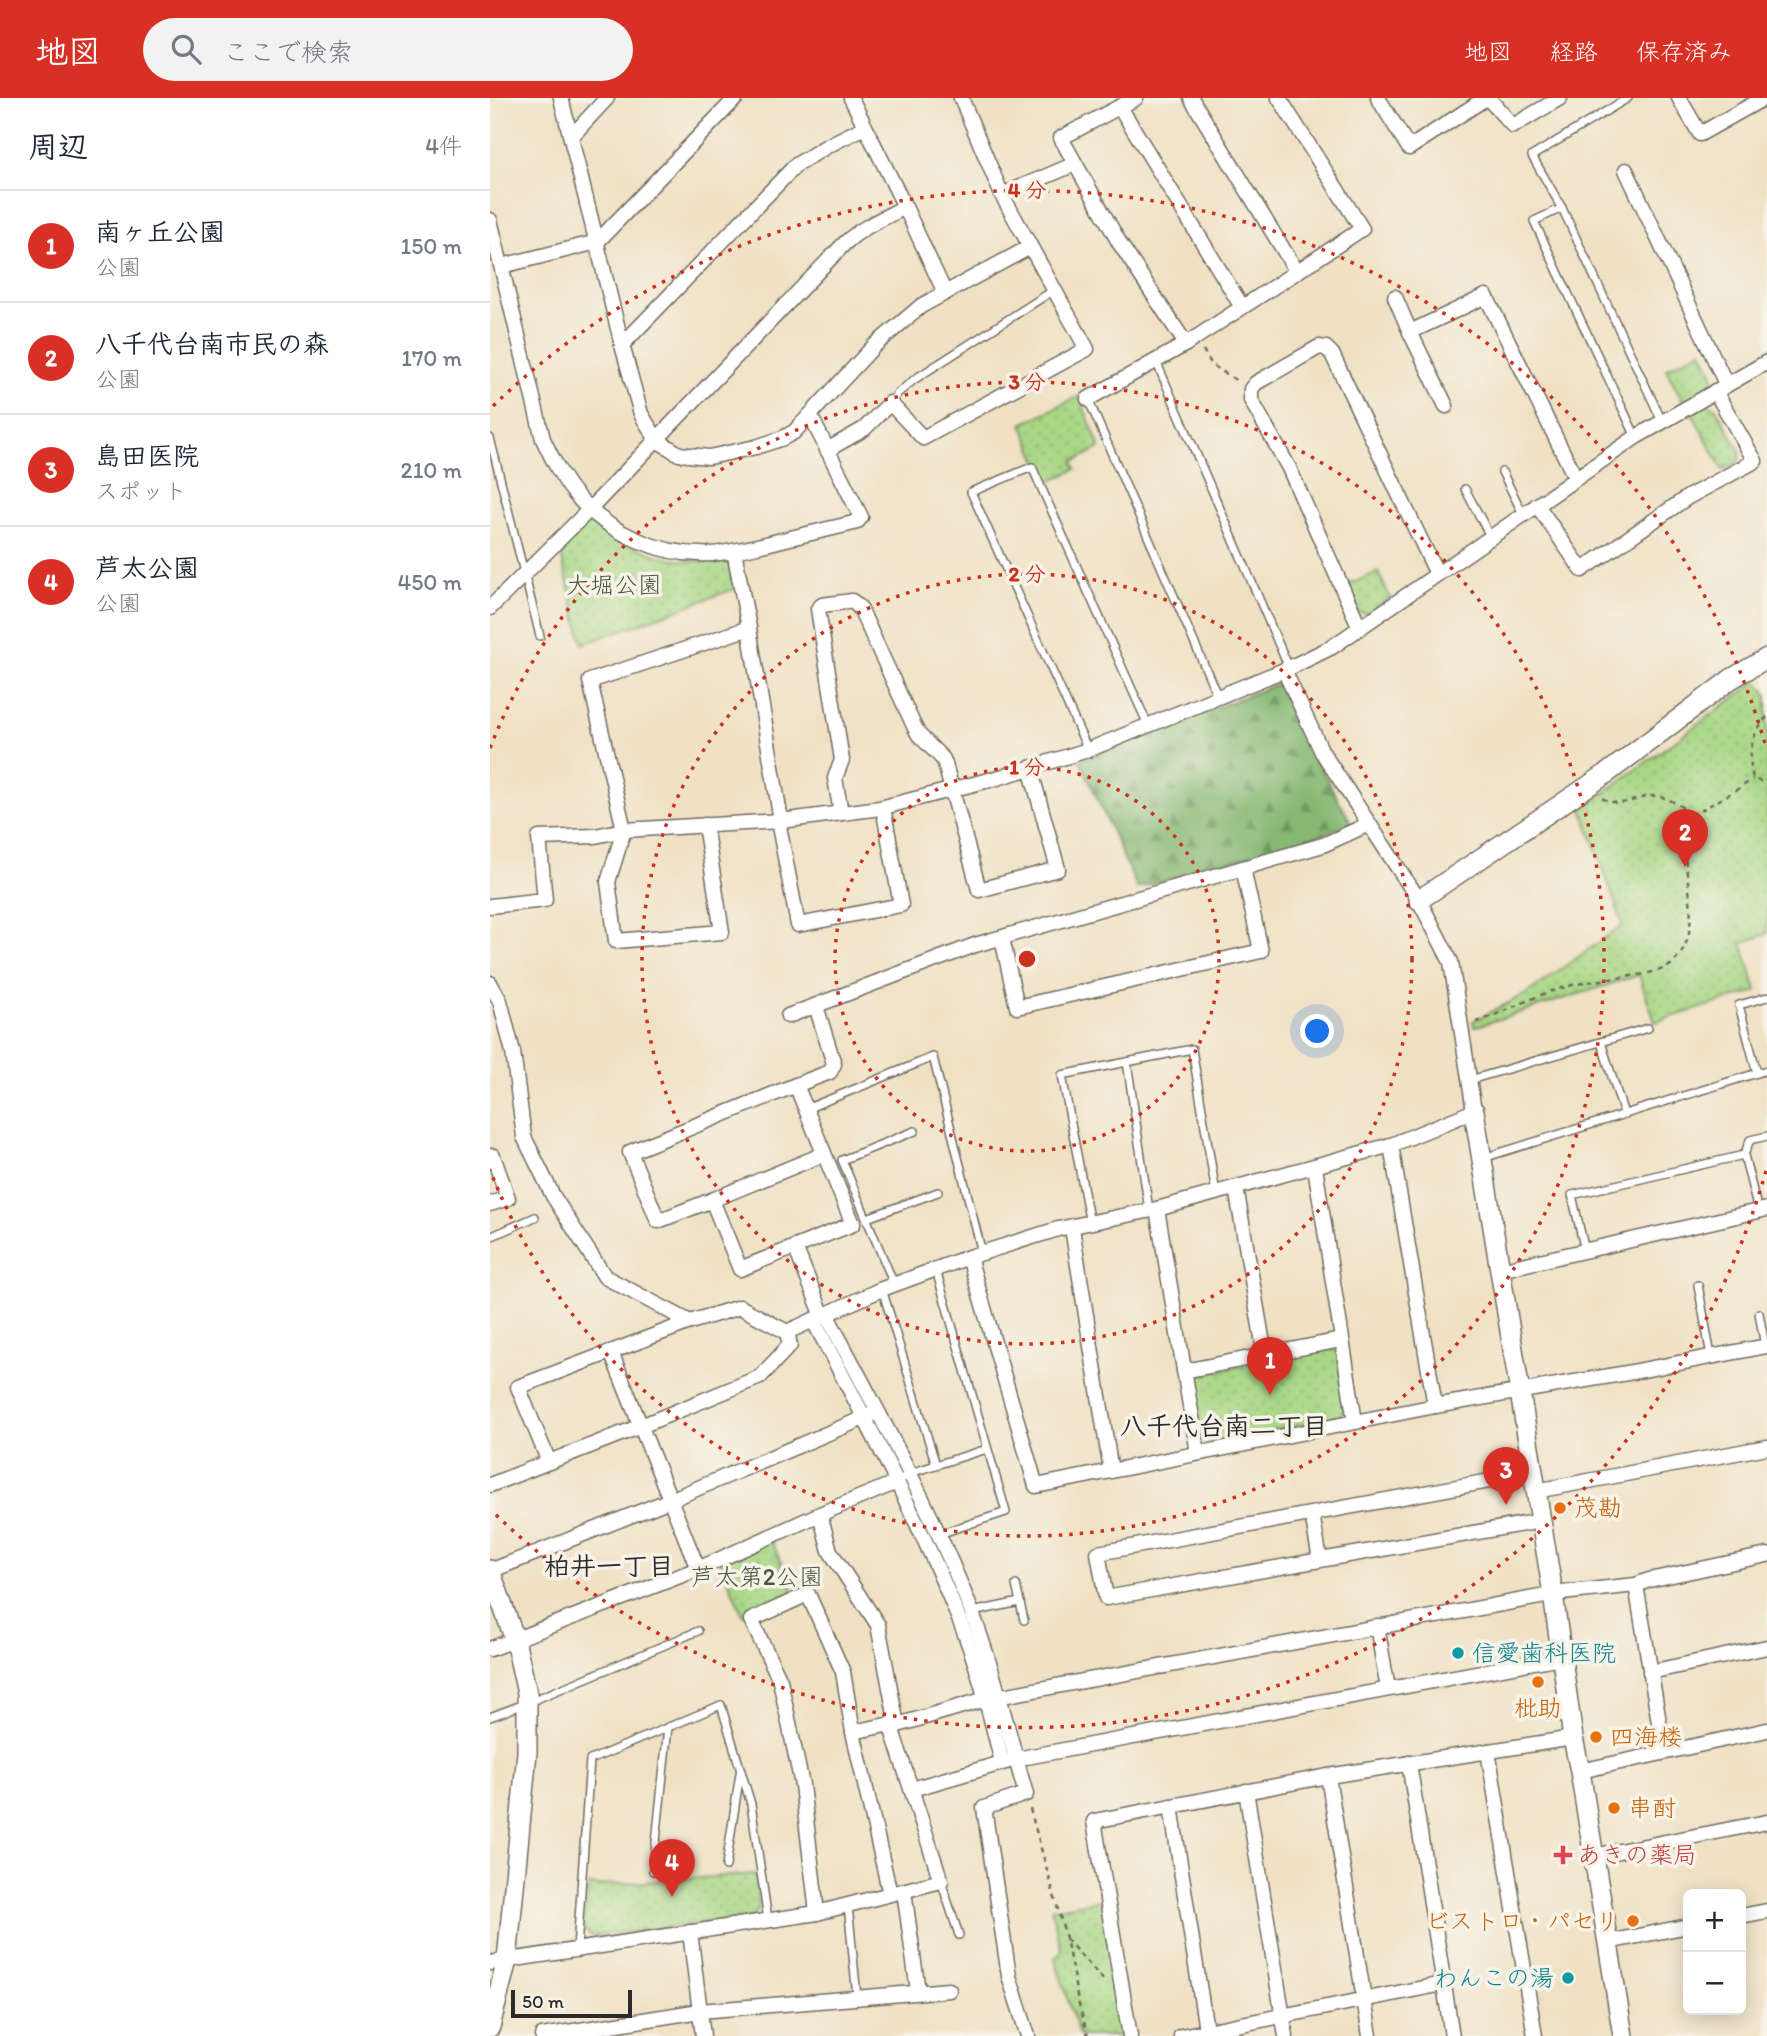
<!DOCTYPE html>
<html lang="ja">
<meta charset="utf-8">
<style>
body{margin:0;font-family:Itim,"Klee One",sans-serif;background:#f2f2f3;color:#1f2937}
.controls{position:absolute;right:21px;bottom:21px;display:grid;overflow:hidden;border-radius:10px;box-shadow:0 4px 18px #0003}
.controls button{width:63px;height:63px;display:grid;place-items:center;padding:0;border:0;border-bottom:2px solid #e0e1e3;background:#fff;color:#1f2937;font:35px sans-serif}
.scale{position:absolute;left:21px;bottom:18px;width:121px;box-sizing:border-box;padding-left:7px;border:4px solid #2b2b2b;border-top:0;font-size:19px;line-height:24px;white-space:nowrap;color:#2b2b2b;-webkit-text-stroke:5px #f7f3e8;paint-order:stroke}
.you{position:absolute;left:828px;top:934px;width:24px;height:24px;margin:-18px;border:5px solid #fff;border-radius:50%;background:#1a73e8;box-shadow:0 0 0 10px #1a73e833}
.badge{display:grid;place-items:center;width:46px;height:46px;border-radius:50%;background:#d93025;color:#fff;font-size:23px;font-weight:700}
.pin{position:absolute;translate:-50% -58px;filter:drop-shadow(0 2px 4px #0008)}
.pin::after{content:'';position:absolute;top:37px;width:24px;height:21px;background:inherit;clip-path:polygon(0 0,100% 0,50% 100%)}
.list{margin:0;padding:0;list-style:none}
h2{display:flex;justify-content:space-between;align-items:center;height:91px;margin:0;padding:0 28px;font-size:30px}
h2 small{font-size:23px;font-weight:400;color:#747a83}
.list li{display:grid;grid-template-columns:46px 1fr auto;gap:21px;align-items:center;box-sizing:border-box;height:112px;padding:0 28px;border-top:2px solid #e0e1e3}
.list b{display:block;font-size:26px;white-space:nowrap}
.list p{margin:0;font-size:23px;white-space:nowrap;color:#747a83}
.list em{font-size:23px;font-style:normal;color:#747a83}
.icon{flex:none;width:38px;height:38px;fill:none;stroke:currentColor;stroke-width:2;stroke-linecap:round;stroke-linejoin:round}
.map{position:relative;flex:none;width:1277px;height:1938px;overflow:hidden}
header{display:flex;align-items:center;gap:42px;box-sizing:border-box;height:98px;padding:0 35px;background:#d93025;color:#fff}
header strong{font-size:33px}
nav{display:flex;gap:38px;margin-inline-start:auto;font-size:24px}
.search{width:490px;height:63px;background:#f2f2f3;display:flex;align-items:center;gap:18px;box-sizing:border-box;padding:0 24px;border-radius:38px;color:#747a83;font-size:26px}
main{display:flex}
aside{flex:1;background:#fff}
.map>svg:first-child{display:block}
</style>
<header>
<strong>地図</strong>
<div class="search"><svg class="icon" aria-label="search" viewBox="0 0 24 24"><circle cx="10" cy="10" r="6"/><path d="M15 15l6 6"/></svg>ここで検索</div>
<nav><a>地図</a><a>経路</a><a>保存済み</a></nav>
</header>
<main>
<aside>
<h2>周辺<small>4件</small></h2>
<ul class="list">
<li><span class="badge">1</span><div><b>南ヶ丘公園</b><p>公園</p></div><em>150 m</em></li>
<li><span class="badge">2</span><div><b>八千代台南市民の森</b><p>公園</p></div><em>170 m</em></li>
<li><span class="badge">3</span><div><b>島田医院</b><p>スポット</p></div><em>210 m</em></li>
<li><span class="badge">4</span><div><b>芦太公園</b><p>公園</p></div><em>450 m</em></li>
</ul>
</aside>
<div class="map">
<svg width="1277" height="1938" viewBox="0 0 1277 1938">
<defs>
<pattern id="forest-firs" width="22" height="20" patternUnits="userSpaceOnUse" patternTransform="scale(1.75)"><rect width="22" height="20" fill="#86b872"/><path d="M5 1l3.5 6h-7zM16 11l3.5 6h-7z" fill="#6e965e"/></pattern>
<pattern id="park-dots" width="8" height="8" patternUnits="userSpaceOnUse" patternTransform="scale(1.75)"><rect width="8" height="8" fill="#a8d785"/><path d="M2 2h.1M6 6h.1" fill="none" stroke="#91b973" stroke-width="1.8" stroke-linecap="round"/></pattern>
</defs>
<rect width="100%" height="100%" fill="#f7f3e8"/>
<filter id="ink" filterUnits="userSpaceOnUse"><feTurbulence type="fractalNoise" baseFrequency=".0143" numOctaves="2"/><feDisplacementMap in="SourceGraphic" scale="14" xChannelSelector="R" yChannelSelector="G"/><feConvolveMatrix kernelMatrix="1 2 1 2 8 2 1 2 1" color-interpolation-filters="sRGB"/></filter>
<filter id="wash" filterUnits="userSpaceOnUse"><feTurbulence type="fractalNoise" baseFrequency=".00686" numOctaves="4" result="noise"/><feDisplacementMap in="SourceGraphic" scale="28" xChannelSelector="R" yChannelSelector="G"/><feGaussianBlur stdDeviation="1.57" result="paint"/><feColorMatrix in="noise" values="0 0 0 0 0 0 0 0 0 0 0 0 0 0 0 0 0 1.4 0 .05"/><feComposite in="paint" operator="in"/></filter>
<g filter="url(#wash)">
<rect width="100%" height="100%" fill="#f0e1c4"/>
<!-- forest -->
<polygon fill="url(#forest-firs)" stroke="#58724e" stroke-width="2" points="787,586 790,590 823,657 862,726 809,744 647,790 590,662"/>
<!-- park -->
<g fill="url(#park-dots)" stroke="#6a8158" stroke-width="2">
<polygon points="1212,252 1224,279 1222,289 1194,305 1176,271"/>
<polygon points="589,298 610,350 583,364 586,371 557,385 532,326"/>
<polygon points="1218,306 1226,310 1251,355 1249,363 1233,372 1202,315"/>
<path d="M103,425C131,444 161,459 195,463C209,464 226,460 239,466L244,491L93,546L70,453L97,426Z"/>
<polygon points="888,474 900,500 879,516 869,514 858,487"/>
<polygon points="1267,583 1277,596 1277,836 1252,845 1267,893 1165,924 1149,877 984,929 983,923 1036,896 1133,827 1092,711"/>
<polygon points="841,1251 848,1254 857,1310 849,1319 720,1345 712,1341 703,1284 707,1277"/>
<polygon points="281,1442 304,1494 253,1517 230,1464"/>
<polygon points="265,1776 269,1811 261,1820 101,1838 93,1831 98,1788"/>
<polygon points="613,1802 634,1938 589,1938 565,1860 572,1853 561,1811"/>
</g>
</g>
<g filter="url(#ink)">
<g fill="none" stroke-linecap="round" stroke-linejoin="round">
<defs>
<g id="lane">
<polyline points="1138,0 1042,58 1072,110 1172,323"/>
<polyline points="1072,110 1044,123 1146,339"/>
<polyline points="666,263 799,570"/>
<polyline points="598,301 728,599"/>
<polyline points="400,305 408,295 425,281 564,192"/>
<polyline points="0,340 50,538"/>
<polyline points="1012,374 1033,416"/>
<polyline points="975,391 1000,438"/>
<polyline points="598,652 481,394 542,369 658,627"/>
<polyline points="1111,944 1134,1016"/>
<polyline points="637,964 659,1112"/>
<polyline points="1267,975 1249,907 1277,899"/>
<polyline points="980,982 1158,930"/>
<polyline points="316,1011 443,959 492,1155"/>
<polyline points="993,1060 1277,972"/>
<polyline points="1268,1113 1254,1057 1260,1042 1277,1038"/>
<polyline points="377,1120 448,1094"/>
<polyline points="600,1126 572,977 702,951 726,1095"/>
<polyline points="0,1139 45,1119"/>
<polyline points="1095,1153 1082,1097 1254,1057"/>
<polyline points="446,1172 516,1414 449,1436"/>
<polyline points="404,1186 352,1062 425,1033"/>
<polyline points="1208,1187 1221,1258"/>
<polyline points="392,1191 446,1367"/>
<polyline points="1269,1215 1275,1248"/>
<polyline points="407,1384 420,1375 497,1351"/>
<polyline points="526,1487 534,1522"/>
<polyline points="482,1514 530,1504"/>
<polyline points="0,1619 37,1605 208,1533"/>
<polyline points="236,1768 250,1675"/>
<polyline points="163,1773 178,1629"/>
<polyline points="451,1783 469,1837"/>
<polyline points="358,1807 367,1899"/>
<polyline points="87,1851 100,1662 231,1607 261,1706 278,1822"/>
</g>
<g id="street">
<polyline points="71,0 132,247 151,316 167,342 189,356 219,359 266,349 293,340 304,334 320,317 384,248 431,208 540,149"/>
<polyline points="361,0 415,109 455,195"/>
<polyline points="646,0 571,40 630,146 696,246"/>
<polyline points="701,0 807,174"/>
<polyline points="888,0 919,50 996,0"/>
<polyline points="998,0 1023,28 1070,0"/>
<polyline points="1189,0 1210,36 1274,0"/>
<polyline points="630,9 752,209"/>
<polyline points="81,39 117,0"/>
<polyline points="1136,72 1236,286"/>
<polyline points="512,97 585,66"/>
<path d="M0,122L53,341C62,360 71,379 85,396C117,435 172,459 222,456C243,454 264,449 284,444C312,437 340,431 367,424L371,419L320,317"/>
<polyline points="12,168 107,144 246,0"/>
<polyline points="905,199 920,234"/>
<polyline points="132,247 306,67 337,48 375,29"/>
<polyline points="598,301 696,246 872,131 789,0"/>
<polyline points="956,308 920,234 996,198 1085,379"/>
<polyline points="337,352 374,331 400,305 433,340 597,251 512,97 471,0"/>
<polyline points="1047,407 1092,472 1198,399 1265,363 1225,293"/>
<polyline points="244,453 259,530 291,723"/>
<path d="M0,510L99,412L355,145C372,129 394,120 415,109"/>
<polyline points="870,530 799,370 761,302 761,291 766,285 829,249 836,250 842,256 947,476"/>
<polyline points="351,715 345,680 352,662 328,511 332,507 362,503 370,510 424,628 429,637 453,661 455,666 489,792 568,771 540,670"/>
<polyline points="288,723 308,827 411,807 393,709"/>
<polyline points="215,727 232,834 126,843 118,784 134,732 100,583 259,530"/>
<polyline points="0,808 55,802 49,740 105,738 134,732 291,723 390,710 507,680 598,652 799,570 842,549 1146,339 1277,264"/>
<polyline points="512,840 527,909 771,853 753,770"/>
<polyline points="0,885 10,903 23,954 34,1039 63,1098 115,1179 200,1224 250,1209 297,1234"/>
<polyline points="298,918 485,847 833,747 879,726"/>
<polygon points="306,987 363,1126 250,1171 222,1102 168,1123 140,1054"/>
<polyline points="306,987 340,974 344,966 326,908"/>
<polyline points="901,1047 945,1308"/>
<polyline points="0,1058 3,1058 18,1100 0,1106"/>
<polyline points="825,1069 865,1324"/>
<polyline points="746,1090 775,1257"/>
<polyline points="222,1102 334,1056"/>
<polyline points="667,1111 708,1355"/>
<polyline points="582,1130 621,1373"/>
<polyline points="305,1149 333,1218"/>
<polyline points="479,1159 546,1388 945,1308 1137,1275 1277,1248"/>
<polyline points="1010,1172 1277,1111"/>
<path d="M336,1216C388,1313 441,1410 481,1512C504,1572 518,1635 536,1696L494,1710L519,1878L538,1938"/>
<path d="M323,1222C375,1320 427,1418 469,1521C488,1566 500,1617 512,1664"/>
<polyline points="121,1254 208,1471"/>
<polyline points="694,1273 851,1242"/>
<polyline points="59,1364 28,1289 200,1224"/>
<polyline points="1043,1375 608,1455 616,1500 1051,1423"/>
<polyline points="0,1387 151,1328 270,1279 300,1247 297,1234 392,1191 479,1159 568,1131 667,1111 901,1047 984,1013 961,864 929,802 832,654 794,572"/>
<polyline points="1046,1393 1277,1349"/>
<polyline points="330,1416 340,1453 388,1527 407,1627"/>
<polyline points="822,1416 830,1462"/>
<polyline points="0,1473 180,1402 381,1317"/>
<polyline points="1146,1487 1174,1654"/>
<polyline points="887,1528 898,1591"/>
<polyline points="0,1551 208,1471 330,1416 407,1384"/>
<polyline points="1160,1574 1277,1549"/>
<polyline points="363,1634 396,1627 401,1629 496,1601 1072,1495 1146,1487 1159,1482 1277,1457"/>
<polyline points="998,1653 1045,1938"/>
<polyline points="919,1665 962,1938"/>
<polyline points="1090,1673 1277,1632"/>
<polyline points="838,1678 880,1938"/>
<polyline points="422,1691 526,1661 1071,1559"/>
<polyline points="756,1693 796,1938"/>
<polyline points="681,1708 717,1938"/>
<polyline points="1104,1758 1277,1724"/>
<polyline points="414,1793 428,1893"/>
<polyline points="327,1815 312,1687 290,1582 261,1522 318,1496 353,1574 363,1634 400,1796"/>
<polyline points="1251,1818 1277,1813"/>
<polyline points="200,1834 213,1938"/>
<polyline points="1118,1844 1198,1828"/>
<polyline points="0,1865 327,1815 451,1783 401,1629"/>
<polyline points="52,1938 210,1913 459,1892"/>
<polyline points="640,1938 604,1723 838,1678 1083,1640"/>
<polyline points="691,1938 953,1886"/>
</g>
<g id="secondary">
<polyline points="929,802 1116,676 1241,581 1277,560"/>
<polyline points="984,1013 1063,1496 1083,1640 1090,1673 1133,1938"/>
<polyline points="0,1472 25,1542 37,1595 37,1654 17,1862 0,1929"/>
</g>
</defs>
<!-- lane casing -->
<use href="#lane" stroke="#706b61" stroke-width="10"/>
<!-- street casing -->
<use href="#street" stroke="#706b61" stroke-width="17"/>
<!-- secondary casing -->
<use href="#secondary" stroke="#706b61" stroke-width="22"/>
<!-- path -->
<g stroke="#706b61" stroke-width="2.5" stroke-dasharray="5 5" stroke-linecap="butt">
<polyline points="713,252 722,267 749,284"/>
<path d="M1277,619C1260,636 1258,659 1263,681L1277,685"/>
<path d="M1112,700C1133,711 1142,700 1162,698C1176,697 1192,709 1203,717"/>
<path d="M986,924C1013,915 1038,901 1065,892C1080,887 1096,884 1112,882C1129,879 1171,877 1183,865C1225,824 1175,745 1204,717C1209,713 1217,709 1222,706C1236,698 1250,690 1263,681"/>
<polyline points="540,1711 576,1840 588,1903 598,1938"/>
<polyline points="576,1841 616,1885"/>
</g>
<!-- lane -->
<use href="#lane" stroke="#fff" stroke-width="7"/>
<!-- street -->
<use href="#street" stroke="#fff" stroke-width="14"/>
<!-- secondary -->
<use href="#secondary" stroke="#fff" stroke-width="19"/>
</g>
</g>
<!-- distance rings -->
<g fill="none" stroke="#c8321e" stroke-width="3.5" stroke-dasharray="3.5 7">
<circle cx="537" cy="861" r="192"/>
<circle cx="537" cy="861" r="385"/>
<path d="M0 650A577 577 0 1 1 0 1072"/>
<path d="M1276 1073A769 769 0 0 1 3 1414M3 308A769 769 0 0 1 1276 649"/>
</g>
<!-- markers -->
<g fill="#e8710a" stroke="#f7f3e8" stroke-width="2.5">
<circle cx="1070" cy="1410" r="7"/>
<circle cx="1048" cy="1584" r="7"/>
<circle cx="1106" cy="1639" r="7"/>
<circle cx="1124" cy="1710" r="7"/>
<circle cx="1143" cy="1823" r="7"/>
</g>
<g fill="#0f9aa8" stroke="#f7f3e8" stroke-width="2.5">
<circle cx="968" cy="1555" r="7"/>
<circle cx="1078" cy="1880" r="7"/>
</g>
<path fill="#e0444e" stroke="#f7f3e8" stroke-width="2.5" d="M1069.5 1746.5h7v7h7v7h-7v7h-7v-7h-7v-7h7z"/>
<g text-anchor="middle" stroke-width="7" stroke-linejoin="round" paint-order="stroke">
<!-- park labels -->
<g font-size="24" fill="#4a5642" stroke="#f7f3e8">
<text x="124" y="495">大堀公園</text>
<text x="267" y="1487">芦太第2公園</text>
</g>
<!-- food labels -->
<g font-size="24" fill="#c56008" stroke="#f7f3e8" text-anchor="start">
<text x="1084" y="1418">茂勘</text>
<text x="1048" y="1618" text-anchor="middle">枇助</text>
<text x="1120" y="1647">四海楼</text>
<text x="1138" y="1718">串酎</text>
<text x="1129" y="1831" text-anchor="end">ビストロ・パセリ</text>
</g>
<!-- culture labels -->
<g font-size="24" fill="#0d838f" stroke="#f7f3e8" text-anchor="start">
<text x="982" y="1563">信愛歯科医院</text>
<text x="1064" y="1888" text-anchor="end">わんこの湯</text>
</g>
<!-- health labels -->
<g font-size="24" fill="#be3a42" stroke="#f7f3e8" text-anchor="start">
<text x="1087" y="1765">あきの薬局</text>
</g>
<!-- neighbourhood labels -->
<g font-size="26" font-weight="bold" fill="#2b2b2b" stroke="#f7f3e8">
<text x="734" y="1337">八千代台南二丁目</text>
<text x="119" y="1477">柏井一丁目</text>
</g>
</g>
<circle cx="537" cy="861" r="10" fill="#c8321e" stroke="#f7f3e8" stroke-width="3.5"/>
<g font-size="21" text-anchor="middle" font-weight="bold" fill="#c8321e" stroke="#f7f3e8" stroke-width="7" stroke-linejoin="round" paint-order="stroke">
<text x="537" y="99">4 分</text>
<text x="537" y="291">3 分</text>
<text x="537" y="483">2 分</text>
<text x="537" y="676">1 分</text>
</g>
</svg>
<div class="controls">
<button>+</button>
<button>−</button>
</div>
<div class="scale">50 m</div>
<div class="you"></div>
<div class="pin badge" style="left:780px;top:1297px">1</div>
<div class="pin badge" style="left:1195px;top:769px">2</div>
<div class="pin badge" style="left:1016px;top:1407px">3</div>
<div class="pin badge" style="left:182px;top:1799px">4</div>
</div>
</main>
